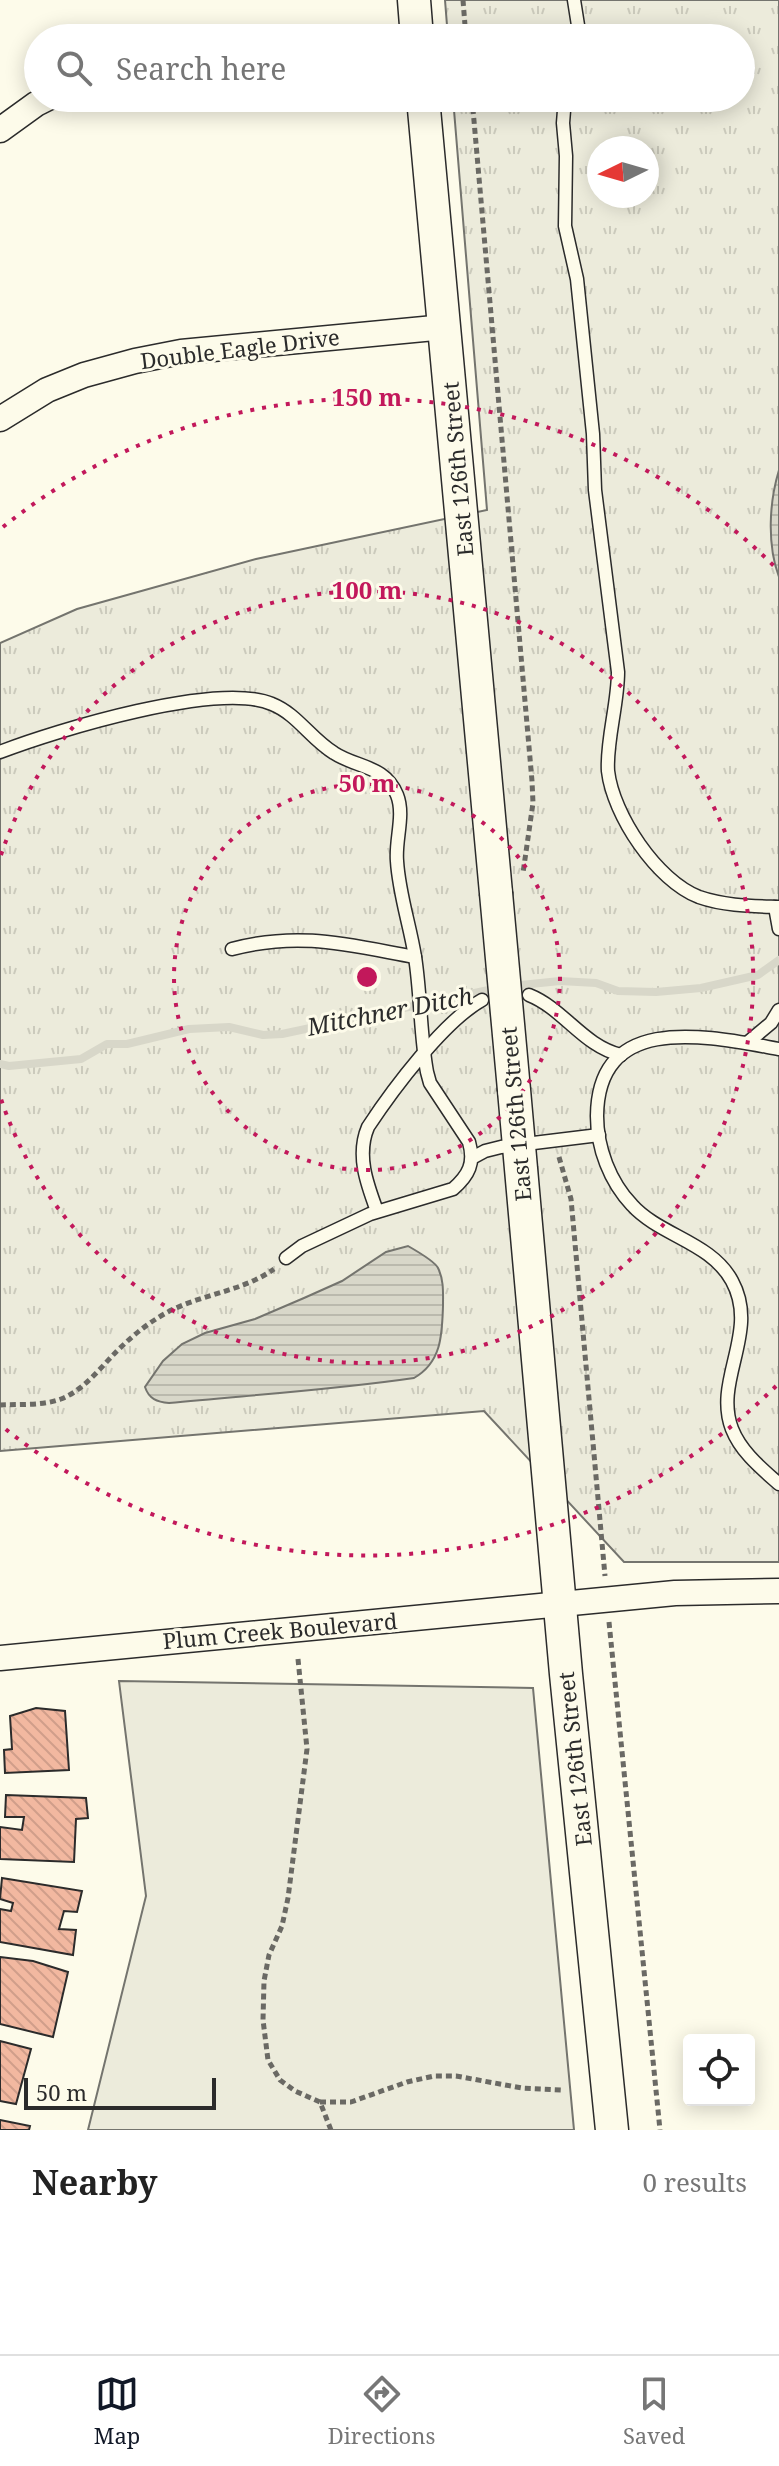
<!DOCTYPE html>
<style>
body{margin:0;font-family:"Noto Serif",serif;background:#f2f2f2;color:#222}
.controls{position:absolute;right:24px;bottom:24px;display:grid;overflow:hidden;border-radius:8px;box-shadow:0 4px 20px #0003}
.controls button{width:72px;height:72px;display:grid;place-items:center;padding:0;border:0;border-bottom:2px solid #e0e0e0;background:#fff;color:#222;font:40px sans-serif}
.compass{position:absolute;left:587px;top:136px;width:72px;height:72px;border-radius:50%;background:#fff;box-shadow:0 4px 20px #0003;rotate:265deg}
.scale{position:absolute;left:24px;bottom:20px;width:192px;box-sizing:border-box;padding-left:8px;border:4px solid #2b2b2b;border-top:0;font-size:22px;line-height:28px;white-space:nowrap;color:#2b2b2b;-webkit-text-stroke:6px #fdfbea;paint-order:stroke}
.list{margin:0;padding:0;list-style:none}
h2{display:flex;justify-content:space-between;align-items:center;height:104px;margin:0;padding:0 32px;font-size:34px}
h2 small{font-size:26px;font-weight:400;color:#767676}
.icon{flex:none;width:44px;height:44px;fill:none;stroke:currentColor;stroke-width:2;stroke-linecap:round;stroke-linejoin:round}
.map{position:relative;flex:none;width:779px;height:2130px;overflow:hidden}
.search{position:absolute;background:#fff;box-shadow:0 4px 20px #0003;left:24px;right:24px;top:24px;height:88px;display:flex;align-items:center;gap:20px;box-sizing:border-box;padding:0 28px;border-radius:44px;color:#767676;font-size:30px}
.sheet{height:224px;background:#fff}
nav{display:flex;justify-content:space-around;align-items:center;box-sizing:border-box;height:112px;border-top:2px solid #e0e0e0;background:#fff;font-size:22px;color:#767676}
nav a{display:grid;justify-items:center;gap:4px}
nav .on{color:#111827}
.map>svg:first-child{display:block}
</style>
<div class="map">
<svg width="779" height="2130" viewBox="0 0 779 2130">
<defs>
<pattern id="grass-tufts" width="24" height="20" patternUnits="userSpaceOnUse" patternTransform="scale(2)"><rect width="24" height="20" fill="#ecebdb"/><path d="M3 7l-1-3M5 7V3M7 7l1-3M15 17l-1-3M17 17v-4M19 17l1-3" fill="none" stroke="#cbcabc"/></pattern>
<pattern id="water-rules" width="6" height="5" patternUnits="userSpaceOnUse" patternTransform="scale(2)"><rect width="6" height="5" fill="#d8d7c9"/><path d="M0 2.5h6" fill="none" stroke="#bab9ad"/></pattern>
<pattern id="building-back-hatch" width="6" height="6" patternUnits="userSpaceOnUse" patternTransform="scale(2)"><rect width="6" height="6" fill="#f2b8a0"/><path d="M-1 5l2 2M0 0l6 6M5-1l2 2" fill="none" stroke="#d09e8a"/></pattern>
</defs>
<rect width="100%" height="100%" fill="#fdfbea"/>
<!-- grass -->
<path fill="url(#grass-tufts)" stroke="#74746e" stroke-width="2" fill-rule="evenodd" d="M445,0H779V1562H624L484,1411L0,1451V643L77,609L256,559L487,510L453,98H741V38H448ZM599,148H647V196H599Z"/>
<!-- green -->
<polygon fill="#ecebdb" stroke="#74746e" stroke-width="2" points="119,1681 533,1688 574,2130 88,2130 146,1896"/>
<!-- water -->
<g fill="url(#water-rules)" stroke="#74746e" stroke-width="2">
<path d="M779,470V577C767,545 769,503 779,470Z"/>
<path d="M408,1246C415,1250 435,1262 438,1268C444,1280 443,1293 443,1306C442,1334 442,1362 414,1378C332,1390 251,1395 169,1403C157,1402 149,1399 145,1387L163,1361L182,1344L205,1333L255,1319L304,1298L342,1281L386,1252Z"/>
</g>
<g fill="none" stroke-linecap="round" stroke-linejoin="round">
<!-- stream -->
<g stroke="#d8d7c9" stroke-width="8">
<polyline points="511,986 560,981 596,983 618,991 656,992 701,988 758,975 779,960"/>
<polyline points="0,1064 9,1066 81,1059 107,1044 127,1044 189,1029 229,1027 263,1035 282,1034 498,988"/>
</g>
</g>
<!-- building -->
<g fill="url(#building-back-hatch)" stroke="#2b2b2b" stroke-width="2">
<polygon points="36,1708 65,1711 69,1770 5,1773 4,1750 12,1749 10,1716"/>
<polygon points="6,1795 86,1798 88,1818 76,1819 74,1862 0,1859 0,1827 22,1830 24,1817 5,1817"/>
<polygon points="2,1878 82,1891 77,1912 64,1911 59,1929 76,1930 73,1955 0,1942 0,1909 11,1911 13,1903 0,1899"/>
<polygon points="0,1957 33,1961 68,1972 53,2037 0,2024"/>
<polygon points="0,2041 31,2049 16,2104 0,2101"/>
<polygon points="0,2120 30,2126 29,2130 0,2130"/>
</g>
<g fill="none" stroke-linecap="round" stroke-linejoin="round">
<defs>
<g id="lane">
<polyline points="574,0 580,38"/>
<path d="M565,98L563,123L566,156L565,226L577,279L593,434L595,490L618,672C618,704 606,742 608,771C613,815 657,881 699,897C725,906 752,906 779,907"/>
<path d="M0,752C57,730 218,681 272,704C297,714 311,739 334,753C357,768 385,765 397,795C405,815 395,840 397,861C399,894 410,925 415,957C421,995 420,1034 427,1072L430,1083L469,1142C475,1163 469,1175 453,1189L370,1214L302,1246L286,1258"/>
<polyline points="775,907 779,929"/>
<path d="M232,949C300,931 348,945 415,957"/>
<path d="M529,995C564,1009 583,1046 621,1055"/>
<polyline points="747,1043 771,1023 779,1010"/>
<path d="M779,1049C711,1037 598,1010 597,1116C597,1148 610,1182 632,1205C660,1236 711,1242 732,1281C760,1332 713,1380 732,1429C741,1452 761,1468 779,1484"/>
<polyline points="472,1158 485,1151 501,1147 599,1135"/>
<path d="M377,1211C367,1184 356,1155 368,1127C393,1089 444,1021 482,1000"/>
</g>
<g id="street">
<polyline points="0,130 36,104 48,98"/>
<polyline points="0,419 47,390 84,375 135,361 181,352 445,327"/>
<polyline points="0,1658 675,1593 779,1591"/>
</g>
<g id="secondary">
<polyline points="414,0 417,38"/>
<polyline points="423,98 496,893"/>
<polyline points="514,1090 566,1674 612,2130"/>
</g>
</defs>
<!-- lane casing -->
<use href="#lane" stroke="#2b2b2b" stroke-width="15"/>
<!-- street casing -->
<use href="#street" stroke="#2b2b2b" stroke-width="27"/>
<!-- secondary casing -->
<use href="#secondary" stroke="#2b2b2b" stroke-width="35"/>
<!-- path -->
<g stroke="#6a6964" stroke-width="5" stroke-dasharray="6 4" stroke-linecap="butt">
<polyline points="463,0 466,38"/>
<polyline points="472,98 532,781 533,803 523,873"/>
<polyline points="559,1157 571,1199 605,1576"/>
<path d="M0,1405C20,1404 42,1406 61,1399C84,1390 100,1368 117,1351C132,1336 148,1323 166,1313C200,1294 242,1292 274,1269"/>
<polyline points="609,1622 660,2130"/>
<polyline points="298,1659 307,1749 288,1898 282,1926 269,1955 264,1981 263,2020 268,2060 280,2080 295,2091 320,2102 331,2130"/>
<polyline points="320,2102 351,2102 407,2082 434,2076 456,2076 522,2088 561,2090"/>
</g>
<!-- lane -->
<use href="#lane" stroke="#fdfbea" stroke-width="12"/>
<!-- street -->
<use href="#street" stroke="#fdfbea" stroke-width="24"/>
<!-- secondary -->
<use href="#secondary" stroke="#fdfbea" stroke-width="32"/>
<defs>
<polyline id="secondary-bridge" points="496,893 514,1090"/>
</defs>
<!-- secondary-bridge casing -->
<use href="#secondary-bridge" stroke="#2b2b2b" stroke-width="35" stroke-linecap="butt"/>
<!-- secondary-bridge -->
<use href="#secondary-bridge" stroke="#fdfbea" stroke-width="32"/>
</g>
<!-- distance rings -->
<g fill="none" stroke="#c2185b" stroke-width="4" stroke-dasharray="4 8">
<circle cx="367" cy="977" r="193"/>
<path d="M1 855A386 386 0 1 1 1 1099"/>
<path d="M776 1386A579 579 0 0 1 3 1427M3 527A579 579 0 0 1 776 568"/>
</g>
<g text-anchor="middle" stroke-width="6" stroke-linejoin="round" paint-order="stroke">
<!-- street labels -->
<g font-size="22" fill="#2b2b2b" stroke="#fdfbea">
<text transform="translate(240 349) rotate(-7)" y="8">Double Eagle Drive</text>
<text transform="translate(458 469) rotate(-95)" y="8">East 126th Street</text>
<text transform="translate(516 1114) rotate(-95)" y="8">East 126th Street</text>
<text transform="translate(280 1631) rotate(-5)" y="8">Plum Creek Boulevard</text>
<text transform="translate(575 1759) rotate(-96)" y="8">East 126th Street</text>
</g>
<!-- water labels -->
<g font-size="24" font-style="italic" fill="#2b2b2b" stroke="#fdfbea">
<text transform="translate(390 1012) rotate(-11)" y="8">Mitchner Ditch</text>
</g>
</g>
<circle cx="367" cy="977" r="12" fill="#c2185b" stroke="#fdfbea" stroke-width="4"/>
<g font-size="24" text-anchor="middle" font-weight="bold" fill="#c2185b" stroke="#fdfbea" stroke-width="6" stroke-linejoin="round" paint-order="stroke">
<text x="367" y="406">150 m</text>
<text x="367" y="599">100 m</text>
<text x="367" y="792">50 m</text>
</g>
</svg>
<div class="controls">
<button><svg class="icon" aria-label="locate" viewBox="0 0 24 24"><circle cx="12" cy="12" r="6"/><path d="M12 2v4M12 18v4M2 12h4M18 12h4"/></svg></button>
</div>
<svg class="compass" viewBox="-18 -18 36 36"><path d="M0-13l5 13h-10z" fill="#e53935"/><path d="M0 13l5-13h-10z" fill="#767676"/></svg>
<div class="scale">50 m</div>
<div class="search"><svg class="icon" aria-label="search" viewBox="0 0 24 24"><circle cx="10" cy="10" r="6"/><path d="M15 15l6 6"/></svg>Search here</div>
</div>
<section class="sheet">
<h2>Nearby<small>0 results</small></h2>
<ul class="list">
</ul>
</section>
<nav>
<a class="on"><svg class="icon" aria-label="map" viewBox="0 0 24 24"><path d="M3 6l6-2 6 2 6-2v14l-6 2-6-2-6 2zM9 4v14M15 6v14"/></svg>Map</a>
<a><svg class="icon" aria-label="directions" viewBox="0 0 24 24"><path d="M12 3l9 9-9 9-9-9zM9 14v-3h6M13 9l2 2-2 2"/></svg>Directions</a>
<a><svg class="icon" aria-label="saved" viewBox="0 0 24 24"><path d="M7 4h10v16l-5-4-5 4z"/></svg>Saved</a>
</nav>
